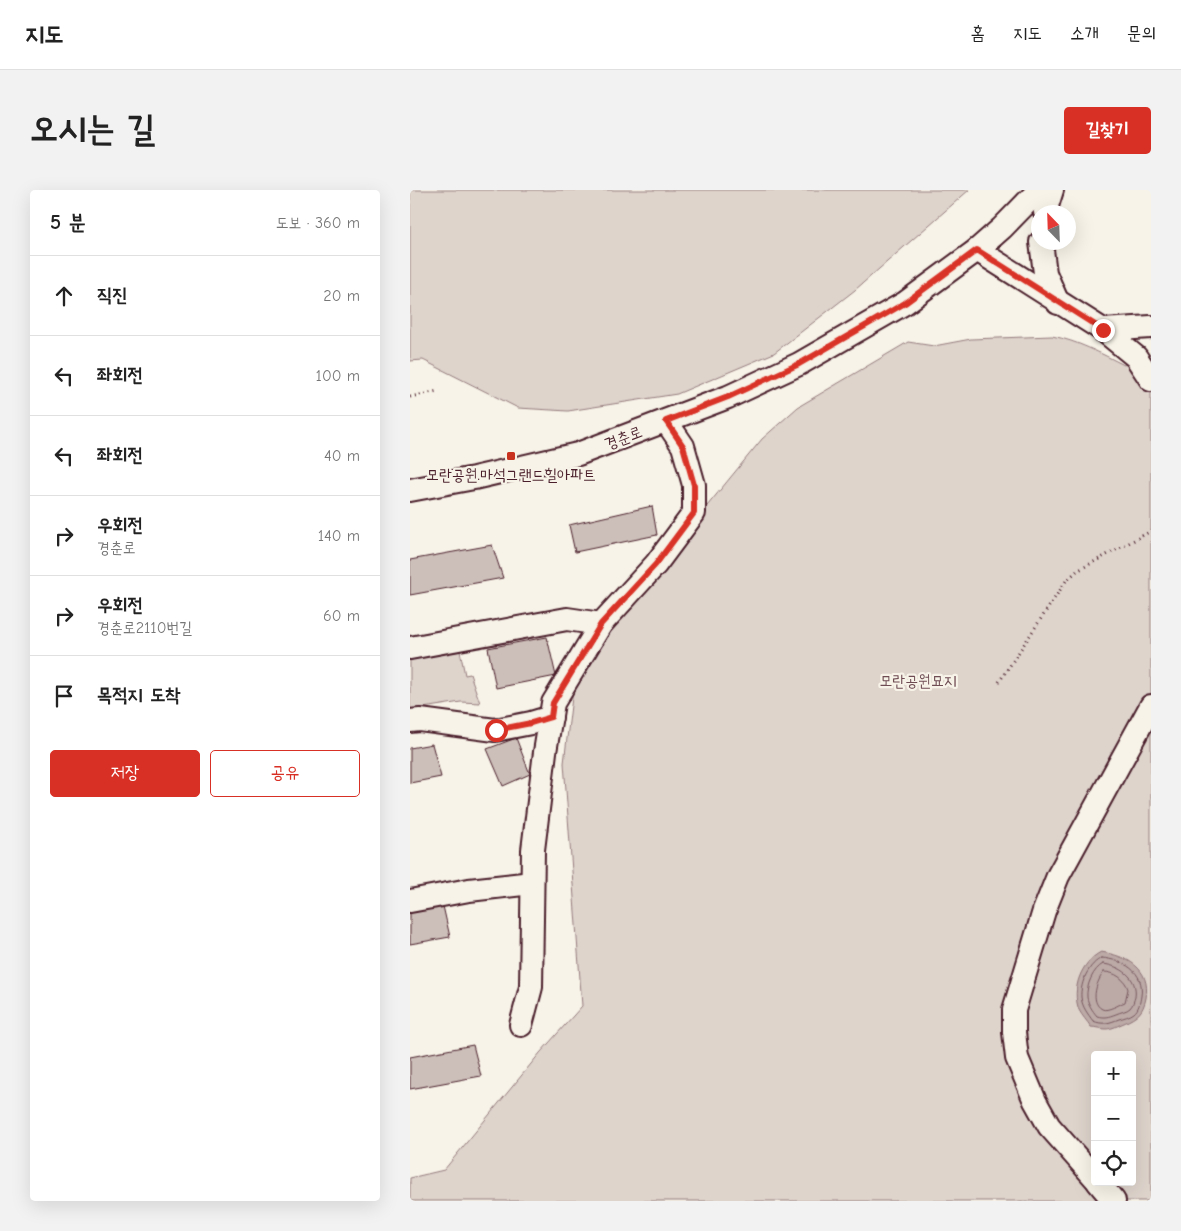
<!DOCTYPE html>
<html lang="ko">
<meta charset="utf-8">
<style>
body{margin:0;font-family:"Comic Neue","Poor Story",sans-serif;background:#f2f2f2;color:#222}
.controls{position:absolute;right:15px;bottom:15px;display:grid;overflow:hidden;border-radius:5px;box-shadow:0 5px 20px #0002}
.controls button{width:45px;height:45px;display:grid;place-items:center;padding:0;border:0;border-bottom:1px solid #e0e0e0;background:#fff;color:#222;font:25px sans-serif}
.compass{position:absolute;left:621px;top:15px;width:45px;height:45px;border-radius:50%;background:#fff;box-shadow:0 5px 20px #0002;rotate:337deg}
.stop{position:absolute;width:15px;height:15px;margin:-11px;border:4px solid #d93025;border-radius:50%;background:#fff}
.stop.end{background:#d93025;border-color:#fff;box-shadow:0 1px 5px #0008}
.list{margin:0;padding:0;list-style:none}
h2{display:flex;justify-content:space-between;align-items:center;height:65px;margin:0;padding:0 20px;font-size:21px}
h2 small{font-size:16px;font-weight:400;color:#767676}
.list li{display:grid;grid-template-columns:32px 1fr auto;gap:15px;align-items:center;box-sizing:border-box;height:80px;padding:0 20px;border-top:1px solid #e0e0e0}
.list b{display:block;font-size:19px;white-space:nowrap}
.list p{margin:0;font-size:16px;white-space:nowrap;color:#767676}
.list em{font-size:16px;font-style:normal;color:#767676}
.actions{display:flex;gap:10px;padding:15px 20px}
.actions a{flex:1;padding:11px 0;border:1px solid #d93025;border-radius:5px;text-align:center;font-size:18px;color:#d93025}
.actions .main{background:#d93025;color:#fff}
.icon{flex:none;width:28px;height:28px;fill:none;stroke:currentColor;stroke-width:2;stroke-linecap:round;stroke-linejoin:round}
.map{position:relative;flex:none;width:741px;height:1011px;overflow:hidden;border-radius:5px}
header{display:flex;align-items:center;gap:30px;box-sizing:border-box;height:70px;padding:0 25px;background:#fff;border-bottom:1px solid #e0e0e0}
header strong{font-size:24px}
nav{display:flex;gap:28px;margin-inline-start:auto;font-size:18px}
.intro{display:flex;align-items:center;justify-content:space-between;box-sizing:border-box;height:120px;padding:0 30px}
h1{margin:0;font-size:35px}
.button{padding:12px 22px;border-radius:5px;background:#d93025;color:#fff;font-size:18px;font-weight:700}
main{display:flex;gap:30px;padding:0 30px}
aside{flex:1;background:#fff;border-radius:5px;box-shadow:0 5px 20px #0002}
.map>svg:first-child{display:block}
</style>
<header>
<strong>지도</strong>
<nav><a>홈</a><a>지도</a><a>소개</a><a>문의</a></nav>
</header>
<div class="intro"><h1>오시는 길</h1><a class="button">길찾기</a></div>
<main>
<aside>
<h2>5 분<small>도보 · 360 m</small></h2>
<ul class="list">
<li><svg class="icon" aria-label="ahead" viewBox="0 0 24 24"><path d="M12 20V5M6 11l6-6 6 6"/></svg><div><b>직진</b></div><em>20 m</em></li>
<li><svg class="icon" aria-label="left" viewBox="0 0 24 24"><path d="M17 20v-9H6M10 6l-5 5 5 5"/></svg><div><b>좌회전</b></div><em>100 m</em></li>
<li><svg class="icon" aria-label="left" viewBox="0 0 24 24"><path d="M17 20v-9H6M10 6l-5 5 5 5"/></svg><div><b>좌회전</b></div><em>40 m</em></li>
<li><svg class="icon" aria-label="right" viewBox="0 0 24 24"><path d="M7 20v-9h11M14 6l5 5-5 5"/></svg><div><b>우회전</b><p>경춘로</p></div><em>140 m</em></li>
<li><svg class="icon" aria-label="right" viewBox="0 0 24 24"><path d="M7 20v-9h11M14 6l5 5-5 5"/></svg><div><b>우회전</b><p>경춘로2110번길</p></div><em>60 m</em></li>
<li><svg class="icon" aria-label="arrive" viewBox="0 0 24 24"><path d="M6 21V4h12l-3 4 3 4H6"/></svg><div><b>목적지 도착</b></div></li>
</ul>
<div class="actions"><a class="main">저장</a><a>공유</a></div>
</aside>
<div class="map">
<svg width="741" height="1011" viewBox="0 0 741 1011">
<rect width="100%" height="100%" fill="#f7f3e8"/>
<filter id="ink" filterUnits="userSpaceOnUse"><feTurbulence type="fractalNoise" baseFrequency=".02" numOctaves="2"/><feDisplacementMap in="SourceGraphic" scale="10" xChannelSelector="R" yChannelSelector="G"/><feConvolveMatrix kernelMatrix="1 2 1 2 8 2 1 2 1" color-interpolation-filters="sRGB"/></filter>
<g filter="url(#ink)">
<!-- green -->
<g fill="#ded4cc" stroke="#947a7c" fill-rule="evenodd">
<polygon points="0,0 559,0 445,100 364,163 267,204 158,221 108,218 13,170 0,171"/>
<path d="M642,146C668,151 690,163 714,175L726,167L741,170V1011H0V988L34,980L130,863L172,816L154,573L163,499L197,438L352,249L388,217L498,152L524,156L561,149ZM685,865H722V992H685Z"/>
<polygon points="50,461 55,485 60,484 70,513 51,512 0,520 0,470"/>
</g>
<!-- water -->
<path fill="#bcaaa7" stroke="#8e7275" d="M691,762C717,766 741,778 736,808C733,823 727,827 714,833C709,835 702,839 696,839C691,839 685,837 681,837C677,831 672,826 669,820C661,799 671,772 691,762Z"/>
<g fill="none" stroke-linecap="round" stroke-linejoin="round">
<!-- shore -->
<g stroke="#78575d" stroke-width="1">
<path d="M692,768C713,770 735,781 731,806C730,812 729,819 724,823C720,826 713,828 709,829C699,833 693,835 683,831C678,824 672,817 671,807C670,793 679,773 692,768Z"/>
<path d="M693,774C711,776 728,787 725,807C724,810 723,815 720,818C717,821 710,822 706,824C698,827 694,828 687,826C682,820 678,814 677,807C676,796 683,779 693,774Z"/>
<path d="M694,782C705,782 715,789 718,799L715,812C710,814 697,822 692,819C679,812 687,790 694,782Z"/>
</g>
</g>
<!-- building -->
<g fill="#ccbfb9" stroke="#4a1f2b">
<polygon points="242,316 247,345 165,362 159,335"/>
<polygon points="82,355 93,388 0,405 0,370"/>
<polygon points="137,447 146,486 86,498 78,458"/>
<polygon points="106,548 120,584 93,596 77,559"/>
<polygon points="22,554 31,587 0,593 0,558"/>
<polygon points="33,716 40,747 0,754 0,722"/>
<polygon points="63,855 71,886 0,899 0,867"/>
</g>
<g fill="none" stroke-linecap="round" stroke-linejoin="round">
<defs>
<g id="minor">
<polyline points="635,22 642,0"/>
<polyline points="631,52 635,83 648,113"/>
<polyline points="567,60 693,140 741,137"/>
<polyline points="693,140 726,167 741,190"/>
<polyline points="0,300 64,288 168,264 318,207 389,174 495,113 567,60 592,38 629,0"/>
<polyline points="0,458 157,429 191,434"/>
<polyline points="0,531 10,530 85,540 121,533 141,527"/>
<polyline points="0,711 59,700 122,693"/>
<polyline points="111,835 121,797 123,660 135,562 143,513 191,434 246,374 284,323 284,295 273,256 256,231"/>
<polyline points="685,988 639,936 625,911 607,868 604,842 604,820 634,721 648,686 741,516"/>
<polyline points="688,992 704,1011"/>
</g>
</defs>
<!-- minor casing -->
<use href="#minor" stroke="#4a1f2b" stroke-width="26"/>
<!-- path -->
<g stroke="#4a1f2b" stroke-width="3" stroke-dasharray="1 4" stroke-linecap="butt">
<polyline points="0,207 28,201"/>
<polyline points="589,492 656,391 667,381 741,341"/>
</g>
<!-- minor -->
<use href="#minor" stroke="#f7f3e8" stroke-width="22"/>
</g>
</g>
<g fill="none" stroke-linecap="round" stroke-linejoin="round" filter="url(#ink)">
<!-- route -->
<polyline stroke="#d93025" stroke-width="6" points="86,540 121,533 141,527 143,513 191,434 246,374 284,323 284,295 273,256 256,231 318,207 389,174 495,113 567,60 693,140"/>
</g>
<!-- markers -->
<rect fill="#c8321e" stroke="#f7f3e8" stroke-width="2" x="96" y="261" width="10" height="10" rx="2.5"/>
<g text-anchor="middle" stroke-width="4.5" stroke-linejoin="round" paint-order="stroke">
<!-- street labels -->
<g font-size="16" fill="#4a1f2b" stroke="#f7f3e8">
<text transform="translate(213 247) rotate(-21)" y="6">경춘로</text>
</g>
<!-- poi labels -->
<g font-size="16" fill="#4a1f2b" stroke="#f7f3e8">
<text x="101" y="290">모란공원.마석그랜드힐아파트</text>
</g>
<!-- park labels -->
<g font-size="16" fill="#6f4c53" stroke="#f7f3e8">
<text x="508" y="496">모란공원묘지</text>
</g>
</g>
</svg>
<div class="controls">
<button>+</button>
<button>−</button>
<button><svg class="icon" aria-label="locate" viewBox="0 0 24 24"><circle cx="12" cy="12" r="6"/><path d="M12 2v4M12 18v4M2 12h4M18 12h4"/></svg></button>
</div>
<svg class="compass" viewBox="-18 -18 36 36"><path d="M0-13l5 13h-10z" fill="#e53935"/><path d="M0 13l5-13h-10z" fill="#767676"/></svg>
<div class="stop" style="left:86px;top:540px"></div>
<div class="stop end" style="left:693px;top:140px"></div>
</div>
</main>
